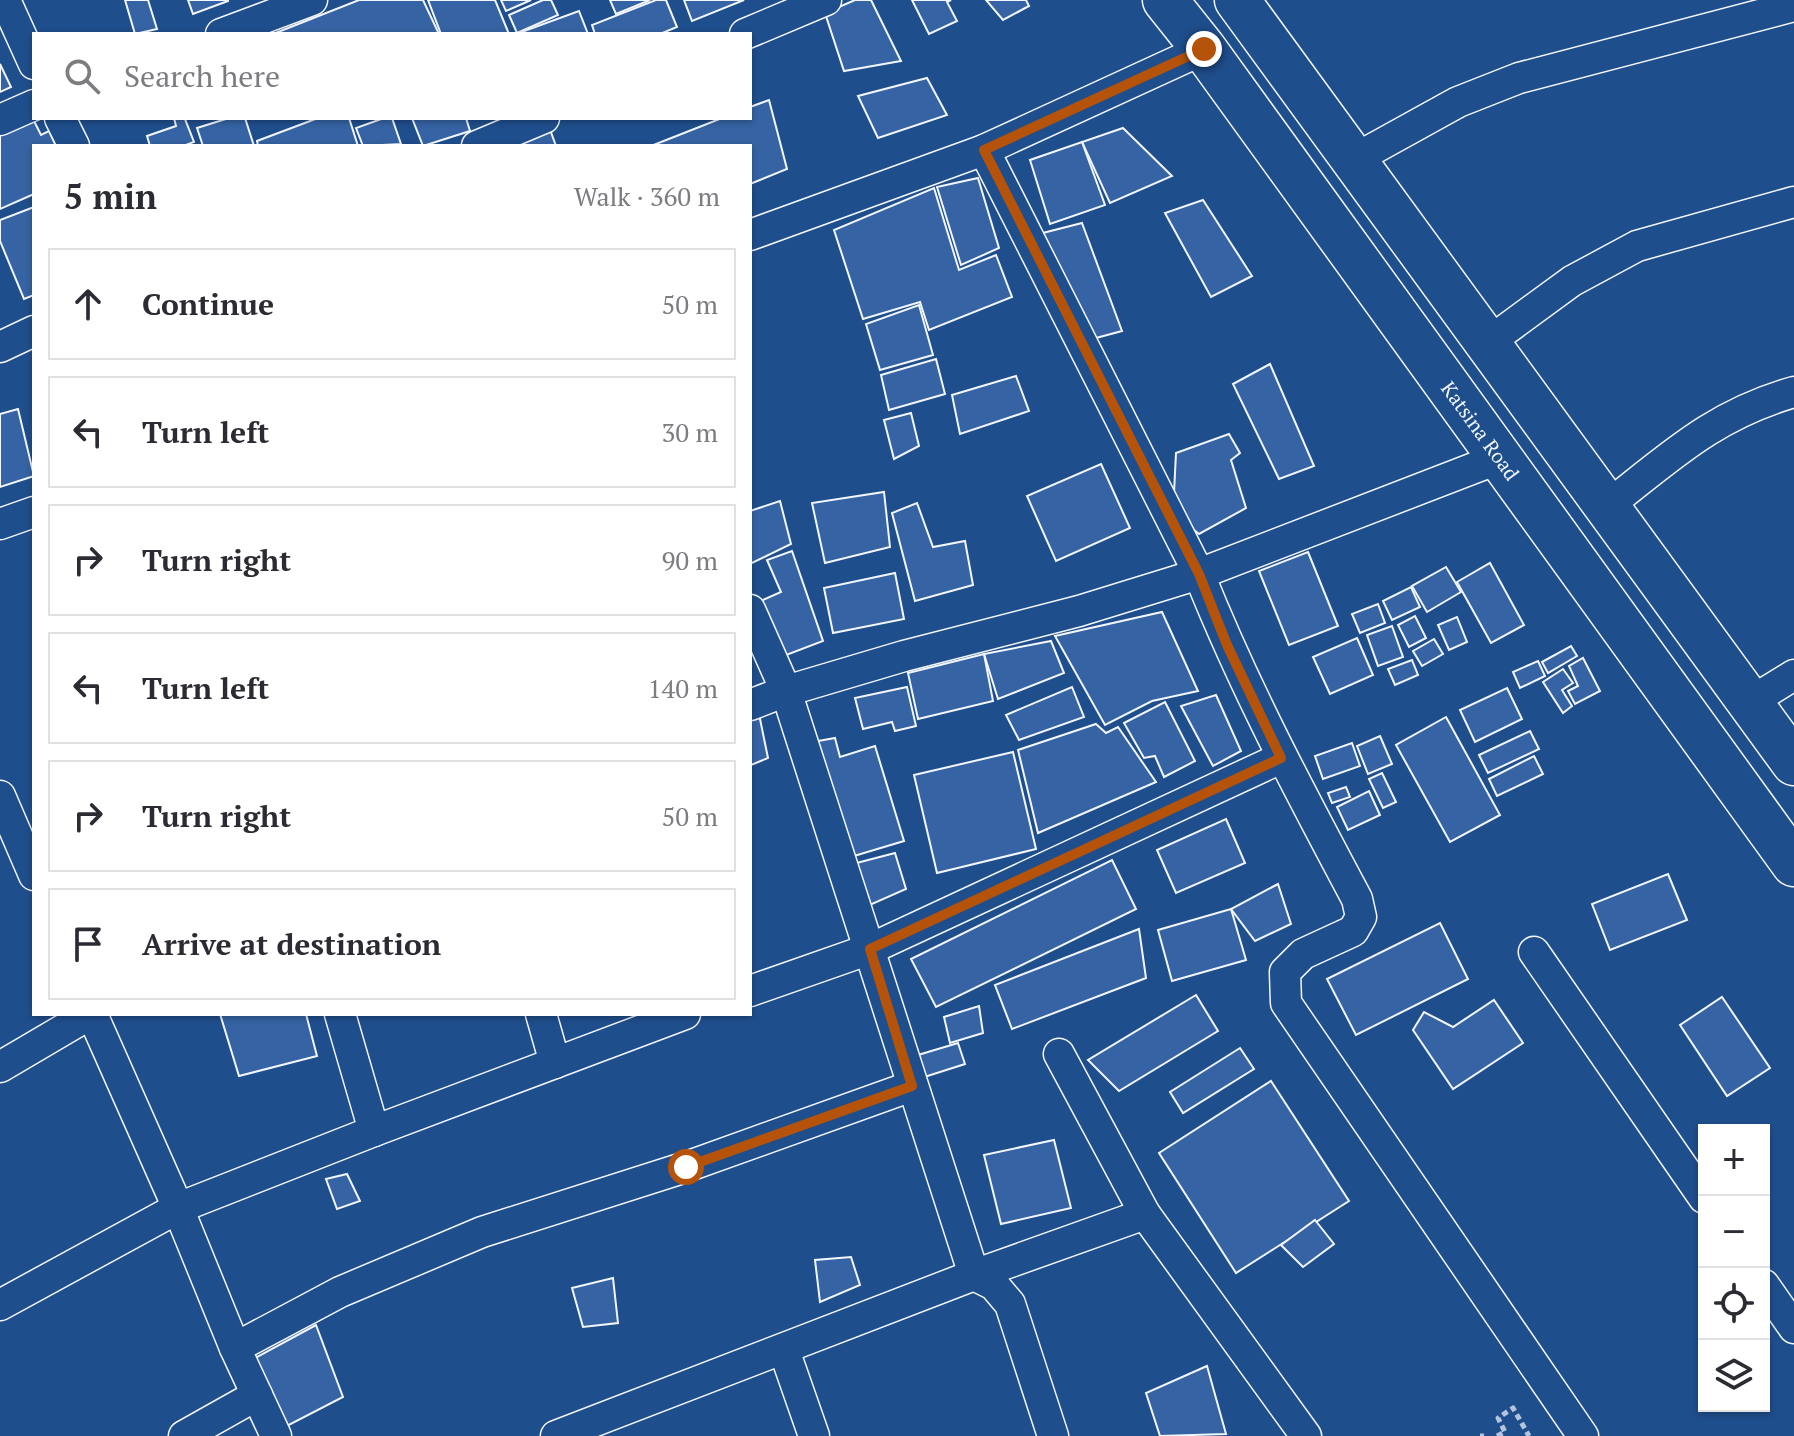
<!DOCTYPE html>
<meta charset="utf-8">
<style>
body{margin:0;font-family:"PT Serif",serif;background:#f2f2f3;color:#2b2b33}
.controls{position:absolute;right:24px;bottom:24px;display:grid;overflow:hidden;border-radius:0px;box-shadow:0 2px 6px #0004}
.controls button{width:72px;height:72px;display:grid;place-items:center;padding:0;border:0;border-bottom:2px solid #e1e1e2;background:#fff;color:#2b2b33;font:40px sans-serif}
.stop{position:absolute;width:24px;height:24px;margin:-18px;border:6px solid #b45309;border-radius:50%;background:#fff}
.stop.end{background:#b45309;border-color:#fff;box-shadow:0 2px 8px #0008}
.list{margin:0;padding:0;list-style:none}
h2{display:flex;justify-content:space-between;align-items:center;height:104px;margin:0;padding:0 32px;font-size:34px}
h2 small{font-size:26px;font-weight:400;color:#7c7c81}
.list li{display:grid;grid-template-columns:52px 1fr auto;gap:24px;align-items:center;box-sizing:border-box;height:112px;margin:0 16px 16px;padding:0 16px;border:2px solid #e1e1e2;border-radius:0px}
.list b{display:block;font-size:30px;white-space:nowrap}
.list em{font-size:26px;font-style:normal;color:#7c7c81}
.icon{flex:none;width:44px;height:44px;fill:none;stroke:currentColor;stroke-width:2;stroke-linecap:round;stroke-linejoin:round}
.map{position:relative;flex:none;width:1794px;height:1436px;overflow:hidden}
.search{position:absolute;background:#fff;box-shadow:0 2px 6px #0004;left:32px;top:32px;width:720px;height:88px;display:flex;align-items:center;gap:20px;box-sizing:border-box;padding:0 28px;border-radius:0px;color:#7c7c81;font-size:30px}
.panel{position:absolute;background:#fff;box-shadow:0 2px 6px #0004;left:32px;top:144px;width:720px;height:872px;border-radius:0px}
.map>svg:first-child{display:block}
</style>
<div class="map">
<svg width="1794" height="1436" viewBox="0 0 1794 1436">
<rect width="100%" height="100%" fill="#1f4e8c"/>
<!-- building -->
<g fill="#3563a3" stroke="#f2f6ff" stroke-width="2">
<polygon points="125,0 148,0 157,29 135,34"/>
<polygon points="188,0 228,0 228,1 193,14"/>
<polygon points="359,0 423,0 439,34 273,34"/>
<polygon points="428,0 495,0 509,34 441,34"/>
<polygon points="501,0 531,0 506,11"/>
<polygon points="543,0 551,0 558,15 517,33 509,15"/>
<polygon points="610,0 650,0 616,14"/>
<polygon points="656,0 666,0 677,27 660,34 595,34 592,25"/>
<polygon points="684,0 744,0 692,21"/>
<polygon points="855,0 871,0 901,61 844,71 825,13"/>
<polygon points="912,0 951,0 947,2 957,21 929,34"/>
<polygon points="986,0 1026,0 1029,6 1003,20"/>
<polygon points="579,11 588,34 516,34"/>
<polygon points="0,64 11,87 0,92"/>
<polygon points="927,78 947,115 878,138 858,96"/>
<polygon points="769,100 787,169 750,184 750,146 651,146 722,118 750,118 750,107"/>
<polygon points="174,118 188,118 185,119 194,142 183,146 150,146 147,136 176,126"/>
<polygon points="229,118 245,118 254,146 203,146 197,128"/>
<polygon points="318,118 349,118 358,146 258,146 257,141"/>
<polygon points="384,118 392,118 401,144 363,146 356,128"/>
<polygon points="412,118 466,118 470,131 423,146"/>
<polygon points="34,121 41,135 49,131 56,146 34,146 34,194 0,209 0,135"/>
<polygon points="548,124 556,146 495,146"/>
<polygon points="1123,128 1172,176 1110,203 1082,142"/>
<polygon points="1082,142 1105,205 1050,224 1030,160"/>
<polygon points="978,178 999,248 961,265 937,187"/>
<polygon points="934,188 959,270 996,255 1012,297 929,330 920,302 863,319 834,230"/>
<polygon points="1203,200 1252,276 1211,297 1165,213"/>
<polygon points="34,207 34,295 24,299 0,241 0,220"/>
<polygon points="1082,223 1122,331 1081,342 1035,235"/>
<polygon points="919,305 933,355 880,370 866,324"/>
<polygon points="936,359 945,394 889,410 881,375"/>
<polygon points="1270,364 1314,466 1279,479 1233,384"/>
<polygon points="1016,376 1029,411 960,434 952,395"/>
<polygon points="18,409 34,476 0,487 0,414"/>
<polygon points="911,413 919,446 894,459 884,420"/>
<polygon points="1229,434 1240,453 1231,460 1246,508 1199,534 1173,513 1176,453"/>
<polygon points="1101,464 1130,528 1056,561 1027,496"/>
<polygon points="884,492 890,547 825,563 812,503"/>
<polygon points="780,501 791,544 750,564 750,511"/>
<polygon points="917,503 933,547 965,541 973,585 915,601 892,513"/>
<polygon points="792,551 823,641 781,657 754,604 781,592 767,560"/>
<polygon points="1308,552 1338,626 1289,645 1259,571"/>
<polygon points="1490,563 1524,625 1491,643 1457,582"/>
<polygon points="1446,567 1461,592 1427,612 1412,586"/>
<polygon points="895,573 904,619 833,633 824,588"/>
<polygon points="1411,587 1420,607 1392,620 1383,601"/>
<polygon points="1378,604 1385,623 1360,633 1352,614"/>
<polygon points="1162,612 1198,691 1152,701 1105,725 1055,636"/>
<polygon points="1415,616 1426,638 1409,647 1398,625"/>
<polygon points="1457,617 1467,642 1449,650 1438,625"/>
<polygon points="1392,626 1403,657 1378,666 1367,635"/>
<polygon points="1357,638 1373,675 1330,694 1313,657"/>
<polygon points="1434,639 1443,654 1422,666 1413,651"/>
<polygon points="1051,641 1064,673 998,699 984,654"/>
<polygon points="1571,646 1577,656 1548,673 1542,662"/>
<polygon points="984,654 993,701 918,719 908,673"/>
<polygon points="1583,658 1600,691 1575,704 1568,691 1578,686 1569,666"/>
<polygon points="1412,660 1418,675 1395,685 1388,669"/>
<polygon points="1538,661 1545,676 1520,688 1513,672"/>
<polygon points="1563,669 1573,683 1562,690 1572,706 1563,713 1543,682"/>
<polygon points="907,687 916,726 895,731 892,722 863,729 855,698"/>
<polygon points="1072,687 1084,717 1019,740 1006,715"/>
<polygon points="1507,688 1522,719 1475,742 1460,710"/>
<polygon points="1216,695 1241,751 1213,766 1181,706"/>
<polygon points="1165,702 1195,761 1164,777 1155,756 1144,758 1124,723"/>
<polygon points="759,714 768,758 751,765 750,715"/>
<polygon points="1446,717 1500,815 1450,842 1396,745"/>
<polygon points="1096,724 1106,733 1118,727 1156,782 1038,833 1018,750"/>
<polygon points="1530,731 1539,749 1488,773 1479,755"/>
<polygon points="1380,736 1392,764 1368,774 1357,746"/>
<polygon points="835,738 840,757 875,746 904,841 854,856 818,741"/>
<polygon points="1352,743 1360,766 1323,779 1315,756"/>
<polygon points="1013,752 1036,849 937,873 914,775"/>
<polygon points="1534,756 1543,774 1497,796 1489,779"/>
<polygon points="1382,773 1396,802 1383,808 1369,779"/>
<polygon points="1346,787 1350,797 1332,803 1328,793"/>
<polygon points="1369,791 1380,815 1348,830 1337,807"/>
<polygon points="1226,819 1245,863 1176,893 1157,850"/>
<polygon points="895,853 906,889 863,908 849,865"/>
<polygon points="1112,860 1136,909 936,1007 911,959"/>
<polygon points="1668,874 1687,920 1610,950 1592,904"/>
<polygon points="1278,884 1291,924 1255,941 1231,909"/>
<polygon points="1231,909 1246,960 1172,981 1158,930"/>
<polygon points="1440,923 1468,979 1356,1035 1327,979"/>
<polygon points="1139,929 1146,978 1012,1029 995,985"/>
<polygon points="1196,995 1218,1031 1119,1091 1088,1060"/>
<polygon points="1722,997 1770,1068 1727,1096 1680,1025"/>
<polygon points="1494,1000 1523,1043 1453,1089 1413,1030 1424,1012 1453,1027"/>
<polygon points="979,1006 983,1033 950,1043 944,1017"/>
<polygon points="220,1014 306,1014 317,1056 239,1076"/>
<polygon points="958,1043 965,1064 915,1080 908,1058"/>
<polygon points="1240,1048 1254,1069 1183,1113 1170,1092"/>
<polygon points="1271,1081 1349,1201 1236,1273 1159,1153"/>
<polygon points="1054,1140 1071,1208 1001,1224 984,1155"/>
<polygon points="347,1174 360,1201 337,1209 326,1179"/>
<polygon points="1315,1220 1334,1244 1303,1267 1281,1245"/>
<polygon points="851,1257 860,1285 820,1302 815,1260"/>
<polygon points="613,1278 618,1323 583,1327 572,1288"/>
<polygon points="316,1325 343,1397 283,1428 248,1362"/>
<polygon points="1207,1366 1226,1434 1160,1436 1146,1393"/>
</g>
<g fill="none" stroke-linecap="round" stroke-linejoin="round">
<defs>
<g id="street">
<polyline points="5,0 34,64"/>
<polyline points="221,34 312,0"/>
<polyline points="745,34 826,0"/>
<polyline points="60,118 74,146"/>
<polyline points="0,120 34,105"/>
<polyline points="477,146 544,118"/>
<path d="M984,150L1199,574C1244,687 1300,792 1357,899L1361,917L1353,931L1303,954L1285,972L1286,1003L1583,1436"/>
<polyline points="1353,160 1458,102 1519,78 1794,6"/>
<polyline points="750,235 984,150 1204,49"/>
<polyline points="1486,344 1572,281 1637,246 1794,202"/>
<polyline points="0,347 34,331"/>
<path d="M1606,507C1670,457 1713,415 1794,392"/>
<polyline points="0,524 34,512"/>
<polyline points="750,610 786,691 974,1275 994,1285 1010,1304 1053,1436"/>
<polyline points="1750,702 1794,675"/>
<polyline points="750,705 786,691 904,656 1079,611 1199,574 1500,458"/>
<polyline points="0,796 34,875"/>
<polyline points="1534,952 1704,1198"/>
<polyline points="750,991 870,949 1281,758"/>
<polyline points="92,1014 178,1208 235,1348 276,1436"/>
<polyline points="340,1014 374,1131"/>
<polyline points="541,1014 555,1063"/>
<polyline points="1059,1054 1145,1214 1306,1436"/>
<polyline points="0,1067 90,1014"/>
<polyline points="1764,1285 1794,1328"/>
<polyline points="0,1305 178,1208 374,1131 685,1014"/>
<polyline points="235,1348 340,1292 482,1232 686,1167 912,1086"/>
<polyline points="784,1350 814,1436"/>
<polyline points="184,1436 257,1395"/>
<polyline points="556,1436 974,1275 1145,1214"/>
</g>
<g id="highway">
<polyline points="1165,0 1204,49 1794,864"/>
<polyline points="1237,0 1794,763"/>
</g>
</defs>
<!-- street casing -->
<use href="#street" stroke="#f2f6ff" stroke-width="33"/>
<!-- highway casing -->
<use href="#highway" stroke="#f2f6ff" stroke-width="47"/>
<!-- path -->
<g stroke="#b3c4dc" stroke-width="5" stroke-dasharray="6 4" stroke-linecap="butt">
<polyline points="1480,1436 1484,1436"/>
<polyline points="1497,1436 1505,1432 1498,1418 1513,1408 1529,1436"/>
</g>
<!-- street -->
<use href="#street" stroke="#1f4e8c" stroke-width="30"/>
<!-- highway -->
<use href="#highway" stroke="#1f4e8c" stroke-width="44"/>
</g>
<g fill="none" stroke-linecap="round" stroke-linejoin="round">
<!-- route -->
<polyline stroke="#b45309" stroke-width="10" points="686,1167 912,1086 870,949 1281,758 1227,645 1199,574 984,150 1204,49"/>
</g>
<g text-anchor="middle" stroke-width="6" stroke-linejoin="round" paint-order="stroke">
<!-- street labels -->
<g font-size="20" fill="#f2f6ff" stroke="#1f4e8c">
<text transform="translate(1480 431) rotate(54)" y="7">Katsina Road</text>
</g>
</g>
</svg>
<div class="controls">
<button>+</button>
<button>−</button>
<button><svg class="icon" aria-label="locate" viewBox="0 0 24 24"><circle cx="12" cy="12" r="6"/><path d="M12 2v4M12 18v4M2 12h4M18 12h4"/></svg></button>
<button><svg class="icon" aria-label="layers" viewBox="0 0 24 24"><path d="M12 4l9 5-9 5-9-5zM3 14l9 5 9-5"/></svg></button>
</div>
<div class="stop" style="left:686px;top:1167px"></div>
<div class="stop end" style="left:1204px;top:49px"></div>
<div class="search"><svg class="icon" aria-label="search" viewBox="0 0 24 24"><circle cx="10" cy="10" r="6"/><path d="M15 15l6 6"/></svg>Search here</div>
<section class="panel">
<h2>5 min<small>Walk · 360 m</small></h2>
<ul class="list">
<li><svg class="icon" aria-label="ahead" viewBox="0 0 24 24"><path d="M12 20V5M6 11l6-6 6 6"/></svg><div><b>Continue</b></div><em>50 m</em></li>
<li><svg class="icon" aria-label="left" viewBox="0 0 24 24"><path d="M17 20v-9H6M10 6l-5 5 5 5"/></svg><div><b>Turn left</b></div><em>30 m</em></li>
<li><svg class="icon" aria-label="right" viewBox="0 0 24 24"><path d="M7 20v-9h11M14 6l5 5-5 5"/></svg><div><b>Turn right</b></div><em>90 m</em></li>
<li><svg class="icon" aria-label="left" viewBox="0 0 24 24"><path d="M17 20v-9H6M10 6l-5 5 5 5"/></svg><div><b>Turn left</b></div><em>140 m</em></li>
<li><svg class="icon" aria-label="right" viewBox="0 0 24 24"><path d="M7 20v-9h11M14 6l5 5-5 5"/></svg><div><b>Turn right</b></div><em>50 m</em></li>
<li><svg class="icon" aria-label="arrive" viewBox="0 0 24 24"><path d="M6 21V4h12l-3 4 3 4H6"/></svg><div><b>Arrive at destination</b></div></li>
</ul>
</section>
</div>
